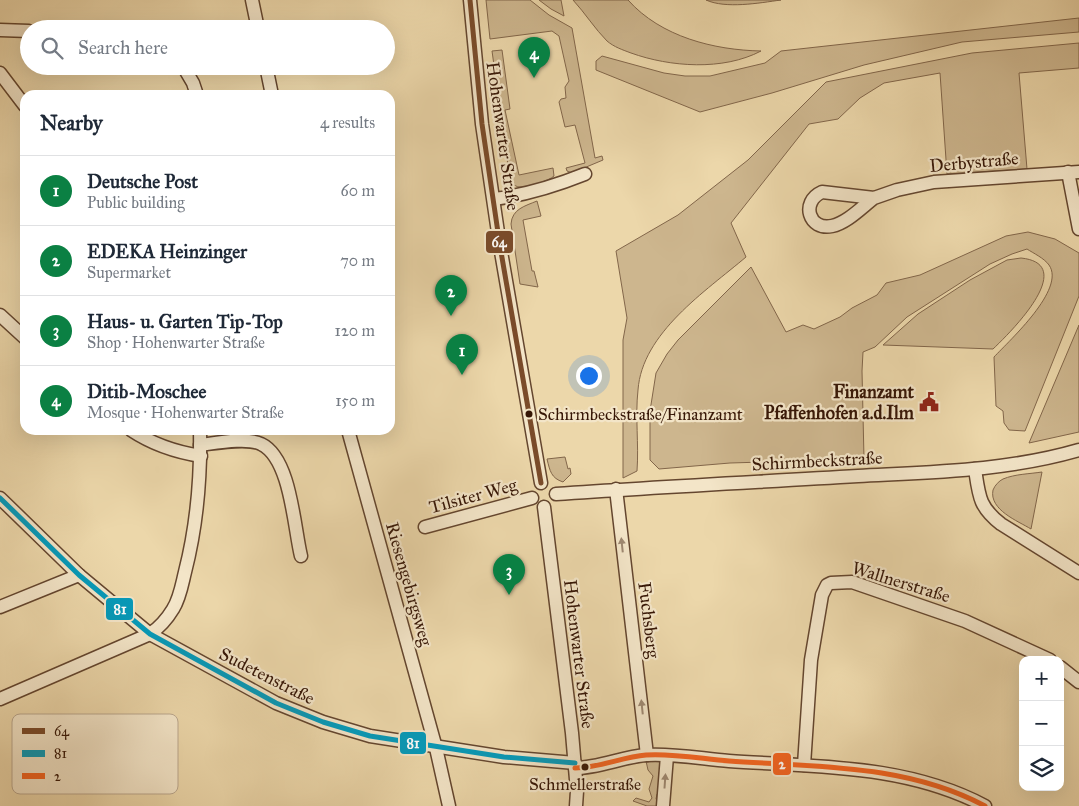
<!DOCTYPE html>
<meta charset="utf-8">
<style>
body{margin:0;font-family:"IM FELL Great Primer",serif;background:#f2f2f3;color:#1f2937}
.controls{position:absolute;right:15px;bottom:15px;display:grid;overflow:hidden;border-radius:10px;box-shadow:0 5px 20px #0002}
.controls button{width:45px;height:45px;display:grid;place-items:center;padding:0;border:0;border-bottom:1px solid #e0e1e3;background:#fff;color:#1f2937;font:25px sans-serif}
.you{position:absolute;left:588px;top:375px;width:18px;height:18px;margin:-12px;border:4px solid #fff;border-radius:50%;background:#1a73e8;box-shadow:0 0 0 8px #1a73e833}
.badge{display:grid;place-items:center;width:32px;height:32px;border-radius:50%;background:#0b8043;color:#fff;font-size:16px;font-weight:700}
.pin{position:absolute;translate:-50% -41px;filter:drop-shadow(0 1px 2px #0008)}
.pin::after{content:'';position:absolute;top:26px;width:18px;height:15px;background:inherit;clip-path:polygon(0 0,100% 0,50% 100%)}
.list{margin:0;padding:0;list-style:none}
h2{display:flex;justify-content:space-between;align-items:center;height:65px;margin:0;padding:0 20px;font-size:21px}
h2 small{font-size:16px;font-weight:400;color:#747a83}
.list li{display:grid;grid-template-columns:32px 1fr auto;gap:15px;align-items:center;box-sizing:border-box;height:70px;padding:0 20px;border-top:1px solid #e0e1e3}
.list b{display:block;font-size:19px;white-space:nowrap}
.list p{margin:0;font-size:16px;white-space:nowrap;color:#747a83}
.list em{font-size:16px;font-style:normal;color:#747a83}
.icon{flex:none;width:28px;height:28px;fill:none;stroke:currentColor;stroke-width:2;stroke-linecap:round;stroke-linejoin:round}
.map{position:relative;flex:none;width:1079px;height:806px;overflow:hidden}
.search{position:absolute;background:#fff;box-shadow:0 5px 20px #0002;left:20px;top:20px;width:375px;height:55px;display:flex;align-items:center;gap:12px;box-sizing:border-box;padding:0 18px;border-radius:28px;color:#747a83;font-size:19px}
.panel{position:absolute;background:#fff;box-shadow:0 5px 20px #0002;left:20px;top:90px;width:375px;height:345px;border-radius:15px}
.map>svg:first-child{display:block}
</style>
<div class="map">
<svg width="1079" height="806" viewBox="0 0 1079 806">
<rect width="100%" height="100%" fill="#ecd7aa"/>
<filter id="stains"><feTurbulence type="fractalNoise" baseFrequency=".004" numOctaves="4"/><feColorMatrix values="0 0 0 0 .2 0 0 0 0 .09 0 0 0 0 .02 0 0 0 .5 -.17"/></filter>
<radialGradient id="worn" r=".72"><stop offset=".6" stop-color="#630" stop-opacity="0"/><stop offset="1" stop-color="#630" stop-opacity=".3"/></radialGradient>
<!-- green -->
<g fill="#cdb68e" stroke="#82664a">
<polygon points="486,0 530,0 549,15 572,28 595,158 602,156 603,160 572,173 567,171 566,168 585,163 575,125 565,127 559,102 561,99 566,98 565,87 569,81 559,36 552,31 490,39"/>
<polygon points="539,0 561,0 564,16 551,9"/>
<path d="M573,0H628C661,37 714,50 761,51C723,71 670,67 631,53C623,50 614,47 607,41C595,29 585,13 573,0Z"/>
<path d="M706,0H781C759,3 726,9 706,0Z"/>
<polygon points="1079,18 1079,32 962,42 864,65 772,93 700,112 596,70 596,61 602,56 664,73 685,76 710,76 765,63 781,51"/>
<path d="M1079,43V68L1019,73L1027,169L947,174L940,73L884,83L860,98L838,119L809,124L731,223L746,257C706,291 642,333 638,390C635,417 639,444 637,471L623,478V340L627,318L616,251L678,215L748,160L826,82L972,53Z"/>
<path d="M502,50L510,109L505,110L519,175L553,168L554,176C549,181 526,188 519,187C514,186 512,183 510,180L492,51Z"/>
<path d="M537,201L541,216L523,220L532,271H534L538,287L520,284L511,224C512,209 525,206 537,201Z"/>
<path d="M1028,232L1055,239L1079,253V296L1025,431L1009,430L1004,423L1003,411L996,406L994,357C1010,340 1066,289 1049,265C1044,258 1033,253 1027,249L1012,254L990,264L907,317L875,347L863,352L862,371L864,459L730,463L659,469L650,460V411L656,373L667,354L678,340L751,267L786,332L803,325L814,329L840,317L852,308L877,295L886,283L920,275L1006,236Z"/>
<path d="M1021,258C1079,264 1011,332 993,349L883,345L918,314L970,280L1007,260Z"/>
<polygon points="1079,325 1079,432 1029,443"/>
<path d="M565,457L568,469L570,468L571,474L563,482C551,478 550,471 547,459Z"/>
<path d="M1042,472L1031,529C1018,521 989,510 993,490C995,485 999,481 1003,479C1015,474 1029,474 1042,472Z"/>
<polygon points="646,761 659,761 661,768 659,773 662,791 657,794 656,799 660,804 660,806 647,806 633,801 636,798 649,802 652,798 649,789 653,776 648,770"/>
</g>
<g fill="none" stroke-linecap="round" stroke-linejoin="round">
<defs>
<g id="minor">
<polyline points="252,0 258,29"/>
<polyline points="470,0 482,124 500,246 541,483"/>
<polyline points="0,30 29,31"/>
<polyline points="183,66 193,83 197,95"/>
<polyline points="266,66 272,95"/>
<polyline points="0,73 25,106"/>
<polyline points="1068,172 1079,229"/>
<path d="M874,198C862,207 847,223 832,226C809,231 800,202 822,192L874,198L897,190L934,182L1079,172"/>
<path d="M494,199C526,195 555,186 585,174"/>
<polyline points="0,315 25,338"/>
<path d="M131,430C152,444 175,452 201,456"/>
<polyline points="348,430 436,748 449,806"/>
<path d="M200,445C216,443 247,437 261,444C291,458 294,528 301,556"/>
<path d="M975,469C979,496 979,507 1001,524L1079,573"/>
<polyline points="616,489 647,755"/>
<path d="M556,494C656,487 757,482 858,476C932,472 1007,471 1079,450"/>
<polyline points="0,498 79,575 150,634 276,703 323,722 370,736 504,757 575,763"/>
<polyline points="544,507 572,733 577,791 576,806"/>
<polyline points="425,527 532,498"/>
<polyline points="0,607 79,575"/>
<polyline points="1060,667 1079,682"/>
<path d="M0,699L150,634C160,627 167,619 173,609C180,598 182,584 185,572C197,525 201,478 200,430"/>
<polyline points="804,765 811,660 822,595 827,585 831,583 852,582 965,621 1050,660"/>
<path d="M575,768C599,768 622,757 646,755C672,753 703,759 729,761C816,767 906,764 985,806"/>
<polyline points="663,806 667,756"/>
</g>
</defs>
<!-- minor casing -->
<use href="#minor" stroke="#64462f" stroke-width="15"/>
<!-- minor -->
<use href="#minor" stroke="#f3e5c8" stroke-width="12"/>
<defs>
<polyline id="bus-1" points="470,0 482,124 500,246 541,483"/>
<polyline id="bus-2" points="0,498 79,575 150,634 276,703 323,722 370,736 504,757 575,763"/>
<path id="bus-3" d="M575,768C599,768 622,757 646,755C672,753 703,759 729,761C816,767 906,764 985,806"/>
</defs>
<!-- bus-1 casing -->
<use href="#bus-1" stroke="#f3e5c8" stroke-width="9"/>
<!-- bus-2 casing -->
<use href="#bus-2" stroke="#f3e5c8" stroke-width="9"/>
<!-- bus-3 casing -->
<use href="#bus-3" stroke="#f3e5c8" stroke-width="9"/>
<!-- bus-1 -->
<use href="#bus-1" stroke="#7a4b2a" stroke-width="5"/>
<!-- bus-2 -->
<use href="#bus-2" stroke="#059aba" stroke-width="5"/>
<!-- bus-3 -->
<use href="#bus-3" stroke="#f26522" stroke-width="5"/>
</g>
<!-- one-way arrows -->
<defs><path id="oneway-solid" d="M-6-.8H1V-3.2L6.5 0L1 3.2V.8H-6Z" transform="scale(1.25)"/></defs>
<g fill="#9e8871">
<use href="#oneway-solid" transform="translate(622 545) rotate(-96)"/>
<use href="#oneway-solid" transform="translate(642 707) rotate(-96)"/>
<use href="#oneway-solid" transform="translate(665 781) rotate(-86)"/>
</g>
<!-- icons -->
<defs>
<symbol id="civic-bare" viewBox="-9 -9 18 18"><path d="M-.6-6.5H3V-4.5H.6V-3L4-1V1h2V6H-6V1h2V-1L-.6-3ZM-1.2 2.5V6h2.4V2.5Z" fill="#8f2418" stroke="#f3e5c8" stroke-width="2.5" paint-order="stroke"/></symbol>
</defs>
<g fill-rule="evenodd">
<use href="#civic-bare" x="915" y="388" width="28" height="28"/>
</g>
<!-- markers -->
<g fill="#361606" stroke="#f3e5c8" stroke-width="2">
<circle cx="529" cy="414" r="4.5"/>
<circle cx="585" cy="767" r="4.5"/>
</g>
<g text-anchor="middle" stroke-width="4.5" stroke-linejoin="round" paint-order="stroke">
<!-- bus labels -->
<g font-size="17" fill="#361606" stroke="#f3e5c8" text-anchor="start">
<text x="538" y="420">Schirmbeckstraße/Finanzamt</text>
<text x="585" y="790" text-anchor="middle">Schmellerstraße</text>
</g>
<!-- street labels -->
<g font-size="18" fill="#361606" stroke="#f3e5c8">
<text transform="translate(503 136) rotate(82)" y="6">Hohenwarter Straße</text>
<text transform="translate(974 162) rotate(-5)" y="6">Derbystraße</text>
<text transform="translate(817 461) rotate(-3)" y="6">Schirmbeckstraße</text>
<text transform="translate(473 496) rotate(-15)" y="6">Tilsiter Weg</text>
<text transform="translate(901 582) rotate(17)" y="6">Wallnerstraße</text>
<text transform="translate(409 584) rotate(74)" y="6">Riesengebirgsweg</text>
<text transform="translate(649 620) rotate(83)" y="6">Fuchsberg</text>
<text transform="translate(579 654) rotate(83)" y="6">Hohenwarter Straße</text>
<text transform="translate(267 676) rotate(27)" y="6">Sudetenstraße</text>
</g>
<!-- poi labels -->
<g font-size="18" font-weight="bold" fill="#361606" stroke="#f3e5c8" text-anchor="end">
<text x="914" y="398">Finanzamt<tspan x="914" dy="21">Pfaffenhofen a.d.Ilm</tspan></text>
</g>
</g>
<!-- legend -->
<rect x="12" y="714" width="166" height="80" rx="8" fill="#f3e5c8" stroke="#baa78e" stroke-width="1"/>
<rect x="22" y="728" width="23" height="6" fill="#7a4b2a"/>
<rect x="22" y="750" width="23" height="7" fill="#059aba"/>
<rect x="22" y="773" width="23" height="6" fill="#f26522"/>
<g font-size="14" fill="#361606">
<text x="54" y="736">64</text>
<text x="54" y="758">81</text>
<text x="54" y="781">2</text>
</g>
<g stroke="#f3e5c8" stroke-width="2">
<rect x="485" y="230" width="29" height="24" rx="5" fill="#7a4b2a"/>
<rect x="105" y="597" width="29" height="24" rx="5" fill="#059aba"/>
<rect x="399" y="731" width="28" height="24" rx="5" fill="#059aba"/>
<rect x="772" y="752" width="20" height="24" rx="5" fill="#f26522"/>
</g>
<g font-size="14" text-anchor="middle" font-weight="bold" fill="#fff">
<text x="499" y="247">64</text>
<text x="120" y="614">81</text>
<text x="413" y="748">81</text>
<text x="782" y="769">2</text>
</g>
<rect width="100%" height="100%" filter="url(#stains)"/>
<rect width="100%" height="100%" fill="url(#worn)"/>
</svg>
<div class="controls">
<button>+</button>
<button>−</button>
<button><svg class="icon" aria-label="layers" viewBox="0 0 24 24"><path d="M12 4l9 5-9 5-9-5zM3 14l9 5 9-5"/></svg></button>
</div>
<div class="you"></div>
<div class="pin badge" style="left:462px;top:375px">1</div>
<div class="pin badge" style="left:451px;top:316px">2</div>
<div class="pin badge" style="left:509px;top:595px">3</div>
<div class="pin badge" style="left:534px;top:78px">4</div>
<div class="search"><svg class="icon" aria-label="search" viewBox="0 0 24 24"><circle cx="10" cy="10" r="6"/><path d="M15 15l6 6"/></svg>Search here</div>
<section class="panel">
<h2>Nearby<small>4 results</small></h2>
<ul class="list">
<li><span class="badge">1</span><div><b>Deutsche Post</b><p>Public building</p></div><em>60 m</em></li>
<li><span class="badge">2</span><div><b>EDEKA Heinzinger</b><p>Supermarket</p></div><em>70 m</em></li>
<li><span class="badge">3</span><div><b>Haus- u. Garten Tip-Top</b><p>Shop · Hohenwarter Straße</p></div><em>120 m</em></li>
<li><span class="badge">4</span><div><b>Ditib-Moschee</b><p>Mosque · Hohenwarter Straße</p></div><em>150 m</em></li>
</ul>
</section>
</div>
